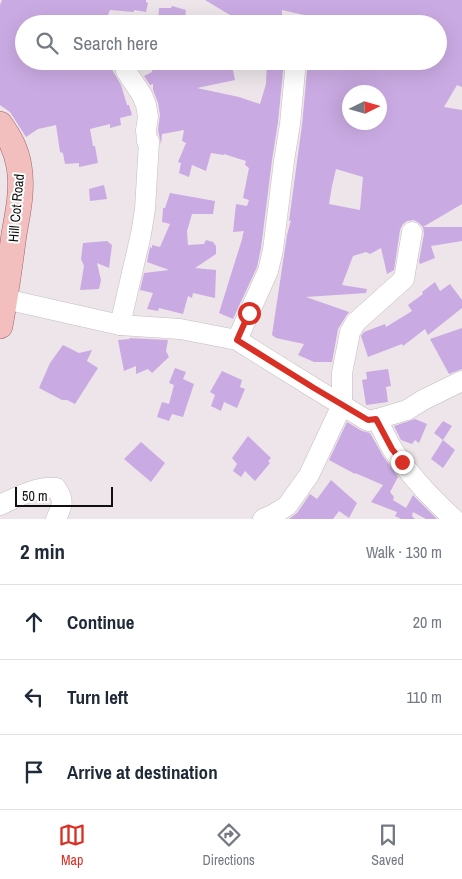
<!DOCTYPE html>
<meta charset="utf-8">
<style>
body{margin:0;font-family:"Archivo Narrow",sans-serif;background:#f2f2f3;color:#1f2937}
.compass{position:absolute;left:342px;top:85px;width:45px;height:45px;border-radius:50%;background:#fff;box-shadow:0 5px 20px #0002;rotate:85deg}
.scale{position:absolute;left:15px;bottom:12px;width:98px;box-sizing:border-box;padding-left:5px;border:2px solid #110f10;border-top:0;font-size:14px;line-height:18px;white-space:nowrap;color:#110f10;-webkit-text-stroke:4px #fff;paint-order:stroke}
.stop{position:absolute;width:15px;height:15px;margin:-11px;border:4px solid #d93025;border-radius:50%;background:#fff}
.stop.end{background:#d93025;border-color:#fff;box-shadow:0 1px 5px #0008}
.list{margin:0;padding:0;list-style:none}
h2{display:flex;justify-content:space-between;align-items:center;height:65px;margin:0;padding:0 20px;font-size:21px}
h2 small{font-size:16px;font-weight:400;color:#747a83}
.list li{display:grid;grid-template-columns:32px 1fr auto;gap:15px;align-items:center;box-sizing:border-box;height:75px;padding:0 20px;border-top:1px solid #e0e1e3}
.list b{display:block;font-size:19px;white-space:nowrap}
.list em{font-size:16px;font-style:normal;color:#747a83}
.icon{flex:none;width:28px;height:28px;fill:none;stroke:currentColor;stroke-width:2;stroke-linecap:round;stroke-linejoin:round}
.map{position:relative;flex:none;width:462px;height:519px;overflow:hidden}
.search{position:absolute;background:#fff;box-shadow:0 5px 20px #0002;left:15px;right:15px;top:15px;height:55px;display:flex;align-items:center;gap:12px;box-sizing:border-box;padding:0 18px;border-radius:28px;color:#747a83;font-size:19px}
.sheet{height:290px;background:#fff}
nav{display:flex;justify-content:space-around;align-items:center;box-sizing:border-box;height:70px;border-top:1px solid #e0e1e3;background:#fff;font-size:14px;color:#747a83}
nav a{display:grid;justify-items:center;gap:2px}
nav .on{color:#d93025}
.map>svg:first-child{display:block}
</style>
<div class="map">
<svg width="462" height="519" viewBox="0 0 462 519">
<rect width="100%" height="100%" fill="#ede5e9"/>
<!-- building -->
<g fill="#caaae3" fill-rule="evenodd">
<polygon points="2,0 146,0 146,2 148,3 146,12 134,10 134,12 110,10 104,24 24,24 24,61 107,61 121,85 127,105 129,105 132,115 120,118 121,125 110,128 110,124 90,129 93,146 95,146 98,163 79,167 79,163 65,164 63,153 60,152 56,125 38,129 26,137 10,112 0,105 0,5"/>
<path d="M205,0H462V87L457,85L444,107L462,110V204L423,227L419,223L414,220L407,221L403,224L400,230L394,270L387,274L381,248L370,254L366,252L353,256L342,285L367,289L366,293L306,297L349,312L346,316L338,329L332,362H314L298,355L304,344L276,338L272,335L287,235L291,220L289,221L302,125L308,61H438V24H398L385,17L381,24H308L313,17L282,10V24H245ZM350,92H380V122H350ZM336,169L363,177L360,210L329,204L332,186Z"/>
<polygon points="172,6 186,10 184,24 158,24 159,8 171,8"/>
<polygon points="154,61 186,61 187,64 202,61 231,61 235,80 197,88 239,97 260,104 266,84 267,61 284,61 278,122 272,160 261,248 257,267 233,319 219,313 243,236 242,237 244,231 233,232 236,204 247,206 249,200 243,198 249,168 245,165 246,161 224,154 224,155 211,153 206,171 192,165 189,177 179,173 181,163 178,162 186,143 182,141 184,130 162,134 161,144 158,130 160,115 158,103 153,90 153,84 150,85 144,76 152,72"/>
<polygon points="104,185 107,199 90,201 89,189"/>
<polygon points="170,193 215,201 213,214 192,214 187,231 188,245 204,244 206,240 213,242 216,246 216,254 195,268 216,270 215,298 193,293 192,298 188,296 183,314 159,308 158,311 147,309 153,293 140,290 144,273 169,270 147,262 150,247 152,248 152,245 160,247 170,224 162,222 163,208 165,208"/>
<polygon points="423,227 462,227 462,241 431,246 435,258 420,264 419,261 424,234"/>
<polygon points="107,241 112,245 109,268 97,263 101,280 99,289 80,290 84,266 81,259 83,243"/>
<polygon points="435,282 440,291 450,284 462,300 462,308 428,335 425,329 403,346 402,344 368,357 361,336 364,332 385,324 386,327 412,311 408,305 423,294 422,292"/>
<polygon points="462,328 462,369 449,374 430,339"/>
<polygon points="129,338 168,340 166,351 169,357 152,373 148,369 136,374 136,366 124,371 118,340 130,339"/>
<polygon points="63,345 79,353 92,350 87,361 98,368 75,404 67,400 62,400 39,388 50,363"/>
<polygon points="175,368 186,372 183,379 194,384 183,417 172,414 169,421 157,417 162,402 169,404 174,385 169,383"/>
<polygon points="388,369 391,386 386,387 388,402 366,405 362,380 367,379 366,372"/>
<polygon points="222,371 242,380 240,387 245,389 237,408 224,402 221,411 211,406 215,395 210,392"/>
<polygon points="415,419 427,424 419,443 415,440 412,444 401,440 394,426"/>
<polygon points="443,421 452,426 443,440 434,433"/>
<polygon points="347,422 362,431 370,433 383,456 398,477 390,492 394,497 393,500 406,508 413,495 437,519 426,519 413,512 412,516 415,519 401,519 395,516 397,512 371,502 383,485 355,473 355,474 329,460"/>
<polygon points="248,436 271,458 268,461 270,463 255,481 245,471 241,477 233,471 237,464 232,458"/>
<polygon points="443,440 455,450 443,468 431,459"/>
<polygon points="141,442 165,463 151,482 124,459"/>
<polygon points="331,480 357,503 349,518 339,511 333,519 289,519 297,513 310,494 317,499"/>
</g>
<g fill="none" stroke-linecap="round" stroke-linejoin="round">
<defs>
<g id="minor">
<path d="M5,299L120,325L180,329L237,340L314,388L368,421L377,419C382,429 387,440 393,450C410,476 431,498 454,519"/>
<polyline points="120,325 141,234 145,209 149,142 147,141 146,130 148,117 146,105 142,95 126,71"/>
<polyline points="237,340 268,271 273,250 284,161 290,124 296,61"/>
<polyline points="377,419 407,410 423,400 462,381"/>
<path d="M0,505C17,497 37,486 56,488C65,501 62,506 56,519"/>
<polyline points="263,519 274,514 287,506 309,475 342,405 342,373 350,332 356,322 404,279 412,232"/>
</g>
<path id="major" d="M0,124C10,138 16,149 19,166C23,188 18,213 14,234C10,265 6,295 0,326"/>
</defs>
<!-- minor casing -->
<use href="#minor" stroke="#c5bdc1" stroke-width="21"/>
<!-- major casing -->
<use href="#major" stroke="#9e6465" stroke-width="26"/>
<!-- minor -->
<use href="#minor" stroke="#fff" stroke-width="20"/>
<!-- major -->
<use href="#major" stroke="#f2bebe" stroke-width="25"/>
</g>
<g fill="none" stroke-linecap="round" stroke-linejoin="round">
<!-- route -->
<polyline stroke="#d93025" stroke-width="6" points="249,313 237,340 314,388 368,420 376,419 392,449 402,462"/>
</g>
<g text-anchor="middle" stroke-width="4" stroke-linejoin="round" paint-order="stroke">
<!-- street labels -->
<g font-size="14" fill="#110f10" stroke="#fff">
<text transform="translate(16 208) rotate(-85)" y="5">Hill Cot Road</text>
</g>
</g>
</svg>
<svg class="compass" viewBox="-18 -18 36 36"><path d="M0-13l5 13h-10z" fill="#e53935"/><path d="M0 13l5-13h-10z" fill="#747a83"/></svg>
<div class="scale">50 m</div>
<div class="stop" style="left:249px;top:313px"></div>
<div class="stop end" style="left:402px;top:462px"></div>
<div class="search"><svg class="icon" aria-label="search" viewBox="0 0 24 24"><circle cx="10" cy="10" r="6"/><path d="M15 15l6 6"/></svg>Search here</div>
</div>
<section class="sheet">
<h2>2 min<small>Walk · 130 m</small></h2>
<ul class="list">
<li><svg class="icon" aria-label="ahead" viewBox="0 0 24 24"><path d="M12 20V5M6 11l6-6 6 6"/></svg><div><b>Continue</b></div><em>20 m</em></li>
<li><svg class="icon" aria-label="left" viewBox="0 0 24 24"><path d="M17 20v-9H6M10 6l-5 5 5 5"/></svg><div><b>Turn left</b></div><em>110 m</em></li>
<li><svg class="icon" aria-label="arrive" viewBox="0 0 24 24"><path d="M6 21V4h12l-3 4 3 4H6"/></svg><div><b>Arrive at destination</b></div></li>
</ul>
</section>
<nav>
<a class="on"><svg class="icon" aria-label="map" viewBox="0 0 24 24"><path d="M3 6l6-2 6 2 6-2v14l-6 2-6-2-6 2zM9 4v14M15 6v14"/></svg>Map</a>
<a><svg class="icon" aria-label="directions" viewBox="0 0 24 24"><path d="M12 3l9 9-9 9-9-9zM9 14v-3h6M13 9l2 2-2 2"/></svg>Directions</a>
<a><svg class="icon" aria-label="saved" viewBox="0 0 24 24"><path d="M7 4h10v16l-5-4-5 4z"/></svg>Saved</a>
</nav>
